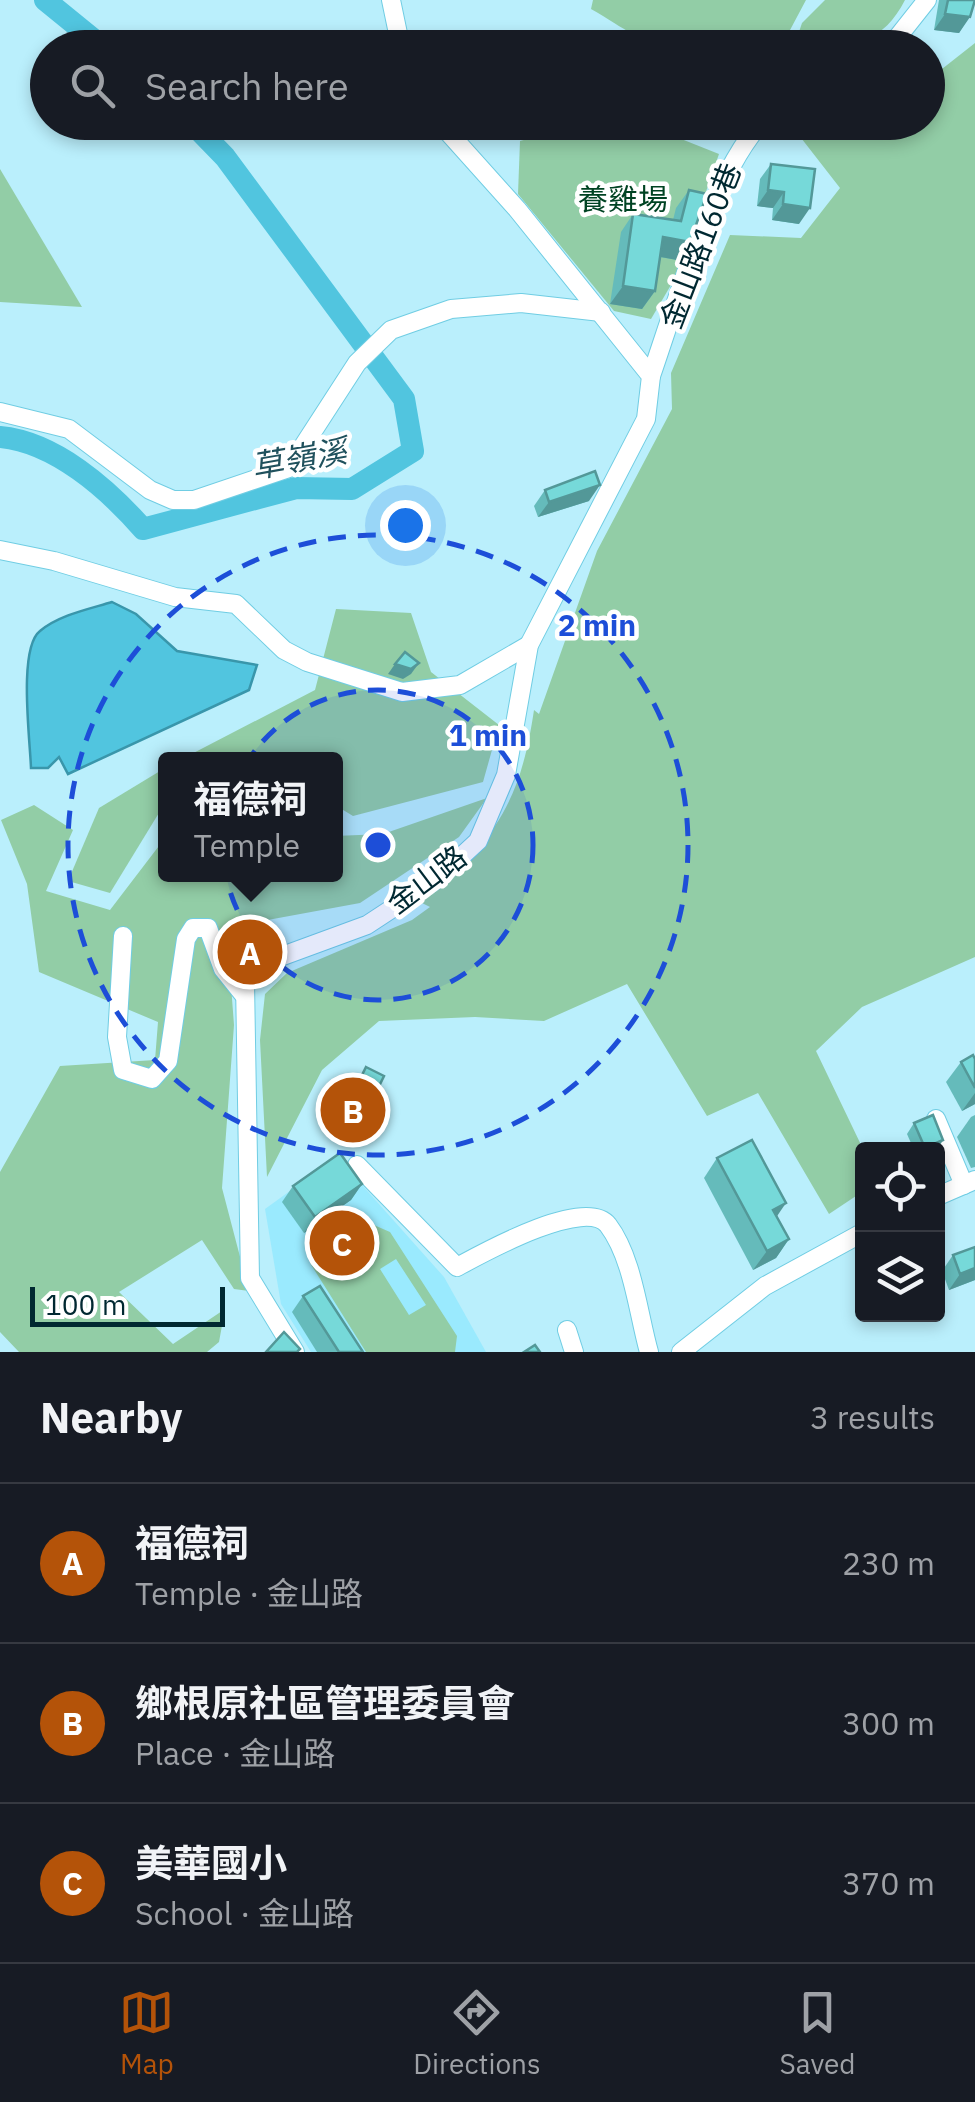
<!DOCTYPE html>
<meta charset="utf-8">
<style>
body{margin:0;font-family:"IBM Plex Sans","Noto Sans TC",sans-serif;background:#20242c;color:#f1f3f6}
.controls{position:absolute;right:30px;bottom:30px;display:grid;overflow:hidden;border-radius:10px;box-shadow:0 5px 15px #0003}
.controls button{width:90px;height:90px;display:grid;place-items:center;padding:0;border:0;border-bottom:2px solid #363941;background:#171b24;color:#f1f3f6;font:50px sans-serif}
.scale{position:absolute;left:30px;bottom:25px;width:195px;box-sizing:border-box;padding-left:10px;border:5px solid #002831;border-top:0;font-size:28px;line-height:35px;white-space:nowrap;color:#002831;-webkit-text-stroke:8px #fff;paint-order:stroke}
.you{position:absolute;left:405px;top:525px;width:35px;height:35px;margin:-25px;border:8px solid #fff;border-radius:50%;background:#1a73e8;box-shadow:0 0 0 15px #1a73e833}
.badge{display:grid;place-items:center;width:65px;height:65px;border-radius:50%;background:#b45309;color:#fff;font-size:32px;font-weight:700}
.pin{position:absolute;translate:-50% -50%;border:5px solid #fff;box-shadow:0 2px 10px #0006}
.popup{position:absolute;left:158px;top:752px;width:185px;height:130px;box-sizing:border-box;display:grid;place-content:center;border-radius:10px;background:#171b24;filter:drop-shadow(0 2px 8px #0005);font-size:32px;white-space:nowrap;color:#9ea1a6}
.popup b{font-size:38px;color:#f1f3f6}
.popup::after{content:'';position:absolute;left:50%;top:100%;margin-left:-20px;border:20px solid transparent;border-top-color:#171b24}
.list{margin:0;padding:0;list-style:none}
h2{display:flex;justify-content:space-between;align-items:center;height:130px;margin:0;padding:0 40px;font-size:42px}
h2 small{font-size:32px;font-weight:400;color:#9ea1a6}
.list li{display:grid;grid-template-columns:65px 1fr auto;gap:30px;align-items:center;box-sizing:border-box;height:160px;padding:0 40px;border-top:2px solid #363941}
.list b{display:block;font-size:38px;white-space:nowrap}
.list p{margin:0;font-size:32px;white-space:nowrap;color:#9ea1a6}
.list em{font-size:32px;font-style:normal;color:#9ea1a6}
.icon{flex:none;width:55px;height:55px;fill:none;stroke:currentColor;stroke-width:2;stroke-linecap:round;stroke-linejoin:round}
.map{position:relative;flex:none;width:975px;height:1352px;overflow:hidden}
.search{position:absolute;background:#171b24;box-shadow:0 5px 15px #0003;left:30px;right:30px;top:30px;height:110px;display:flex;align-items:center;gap:25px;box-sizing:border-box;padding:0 35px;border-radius:55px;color:#9ea1a6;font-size:38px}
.sheet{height:610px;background:#171b24}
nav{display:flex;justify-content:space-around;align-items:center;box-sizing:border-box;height:140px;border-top:2px solid #363941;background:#171b24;font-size:28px;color:#9ea1a6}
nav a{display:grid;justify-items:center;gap:5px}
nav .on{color:#b45309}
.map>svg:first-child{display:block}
</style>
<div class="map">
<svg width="975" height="1352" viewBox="0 0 975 1352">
<rect width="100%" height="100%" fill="#baeffc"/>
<!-- built -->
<polygon fill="#9aeafe" points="337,1157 444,1277 486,1352 311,1352 281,1304 265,1209"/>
<!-- green -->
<g fill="#92cda6" fill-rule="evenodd">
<path d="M593,0H806L781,47H710L708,38C653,57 637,35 591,9Z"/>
<path d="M825,0H905C880,49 844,48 794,47L802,23Z"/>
<path d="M975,43V957L862,1007L816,1051L863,1149L862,1192L829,1214L758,1093L707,1116L627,984L544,1021L475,1017L379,1021L322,1070L267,1177L260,1040L265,994L287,973L412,920L430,907L418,901C493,844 520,805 534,710L539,714L597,551L672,409L671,373L730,235L801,238L840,188L798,134L809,123L928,122V80Z"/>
<polygon points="588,123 641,123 719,154 678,273 651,319 614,311 518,194 520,141"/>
<polygon points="0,169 82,307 0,302"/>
<polygon points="336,609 411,613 431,672 499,725 483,782 353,816 335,805 335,760 180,760 315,690"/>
<polygon points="165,768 165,803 110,893 68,881 99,808"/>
<polygon points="487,798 459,837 360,903 235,926 229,959 234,1025 222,1188 249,1291 234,1289 202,1240 119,1292 173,1344 225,1309 219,1342 207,1352 19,1352 0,1332 0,1172 60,1066 155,1060 158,1022 39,972 27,884 1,820 34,805 73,830 46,891 110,910 165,838 165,874 335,874 335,836 383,834"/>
<path d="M360,1219L390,1232L457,1336L455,1352H366L310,1263C331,1250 330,1225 360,1219ZM396,1259L426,1305L409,1315L380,1269Z"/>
</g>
<!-- water -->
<path fill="#51c5df" stroke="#3996ab" stroke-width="2.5" d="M112,602L136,614L177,651L257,665L249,690L68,774L59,757L48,768H31C30,739 18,648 40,631C59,615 89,609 112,602Z"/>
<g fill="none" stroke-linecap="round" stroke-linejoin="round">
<!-- river -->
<g stroke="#51c5df" stroke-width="22">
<polyline points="45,0 104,48"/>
<path d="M0,437C55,442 108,489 143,529L296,488L352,489L413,451L404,399L225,157L191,122"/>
</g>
<defs>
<g id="minor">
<polyline points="391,0 401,48"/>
<polyline points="889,48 927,0"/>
<path d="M651,376C675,307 714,172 762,122"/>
<polyline points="0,412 69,429 150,490 173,500 194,500 289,468 357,363 391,330 451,309 521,303 601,312"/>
<polyline points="0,550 54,561 175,597 236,604 284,650 307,662 402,692 460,685 529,645"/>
<polyline points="123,936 117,1037 123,1070 152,1079 168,1061 186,939 193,928 208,928 223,969 243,994"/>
<polyline points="936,1119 964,1185"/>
<path d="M357,1165L457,1267C483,1253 585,1196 608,1225C633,1258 638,1313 649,1352"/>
<polyline points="938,1196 975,1180"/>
<polyline points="567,1330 574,1352"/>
<polyline points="295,1352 250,1278 245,982 258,965 367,925 437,879 478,841 506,775 529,645 646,419 651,376 517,209 439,122"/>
<polyline points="681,1352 765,1286 862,1233"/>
</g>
</defs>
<!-- minor casing -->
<use href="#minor" stroke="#70cde3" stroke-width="20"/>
<!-- minor -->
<use href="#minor" stroke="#fff" stroke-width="18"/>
</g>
<!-- wall -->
<g fill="#65bbbb">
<polygon points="939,0 975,0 972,12 959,33 934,30"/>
<polygon points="771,164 799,224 772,220 773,208 757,206 760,179"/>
<polygon points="689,190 677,260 660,257 655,291 642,309 610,304 621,232 633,214 673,220 676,208"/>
<polygon points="545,490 589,501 538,517 534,506"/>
<polygon points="248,932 258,952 244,963 241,943"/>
<polygon points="975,1059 975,1104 962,1111 946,1082 961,1062"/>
<polygon points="366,1067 362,1121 351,1137 333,1128 355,1083"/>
<polygon points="975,1115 975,1167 971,1168 957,1137 971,1117"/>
<polygon points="914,1123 937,1150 914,1150 907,1134"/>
<polygon points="717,1158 777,1216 789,1239 776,1258 753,1270 704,1178"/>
<polygon points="362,1184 351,1200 304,1233 282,1202 293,1186"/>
<polygon points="953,1255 975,1280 949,1290 942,1271"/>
<polygon points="303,1296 363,1352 317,1352 292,1312"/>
</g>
<!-- shaded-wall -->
<g fill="#539898">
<polygon points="945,14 970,17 959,33 934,30"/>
<polygon points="768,190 784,192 773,208 757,206"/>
<polygon points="783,204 810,208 799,224 772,220"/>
<polygon points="663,237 690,242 677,260 650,255"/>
<polygon points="623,286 655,291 642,309 610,304"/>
<polygon points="600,485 589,501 538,517 549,502"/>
<polygon points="419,663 411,674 403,679 388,674 395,664"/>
<polygon points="266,941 258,952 244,963 251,952"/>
<polygon points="975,1093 975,1104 962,1111"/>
<polygon points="943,1140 937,1150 924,1150 925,1148"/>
<polygon points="362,1184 351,1200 304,1233 315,1217"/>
<polygon points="786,1203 773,1222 773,1210"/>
<polygon points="789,1239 776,1258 753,1270 767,1251"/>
<polygon points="975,1268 975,1280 949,1290 960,1274"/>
</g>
<!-- building -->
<g fill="#76d9d9" stroke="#539898" stroke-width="2.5">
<polygon points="948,0 975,0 970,17 945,14"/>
<polygon points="771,164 815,169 810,208 783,204 784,192 768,190"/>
<polygon points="689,190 707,194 690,242 663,237 655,291 623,286 633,214 681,221"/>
<polygon points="595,471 600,485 549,502 545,490"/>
<polygon points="405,652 419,663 411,669 395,664"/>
<polygon points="264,930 266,941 251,952 248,932"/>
<polygon points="973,1055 975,1059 975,1088 961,1062"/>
<polygon points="366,1067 384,1076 362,1121 344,1112"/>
<polygon points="933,1115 943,1140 925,1148 914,1123"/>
<polygon points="752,1140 786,1203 773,1210 789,1239 767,1251 717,1158"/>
<polygon points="340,1153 362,1184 315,1217 293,1186"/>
<polygon points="975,1247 975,1268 960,1274 953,1255"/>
<polygon points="320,1286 363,1352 339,1352 303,1296"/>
<polygon points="284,1332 300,1349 297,1352 266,1352"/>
<polygon points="535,1345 540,1352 524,1352"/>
</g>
<!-- distance rings -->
<circle cx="378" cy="845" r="155" fill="#1d4ed8" fill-opacity=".12"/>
<g fill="none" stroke="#1d4ed8" stroke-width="5" stroke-dasharray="18 12">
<circle cx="378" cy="845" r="155"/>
<circle cx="378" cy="845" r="310"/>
</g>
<g text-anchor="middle" stroke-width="9" stroke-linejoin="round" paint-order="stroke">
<!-- park labels -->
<g font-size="30" fill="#004323" stroke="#fff">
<text x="623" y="210">養雞場</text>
</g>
<!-- street labels -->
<g font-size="30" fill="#002831" stroke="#fff">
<text transform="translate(701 246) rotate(-69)" y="10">金山路160巷</text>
<text transform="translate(427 880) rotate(-37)" y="10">金山路</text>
</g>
<!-- water labels -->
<g font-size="32" font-style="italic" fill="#20515d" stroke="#fff">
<text transform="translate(299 459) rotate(-10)" y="11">草嶺溪</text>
</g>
</g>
<circle cx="378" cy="845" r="15" fill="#1d4ed8" stroke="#fff" stroke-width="5"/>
<g font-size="30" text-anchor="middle" font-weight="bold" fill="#1d4ed8" stroke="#fff" stroke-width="9" stroke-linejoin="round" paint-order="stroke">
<text x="597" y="636">2 min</text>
<text x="488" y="746">1 min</text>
</g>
</svg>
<div class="controls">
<button><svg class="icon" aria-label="locate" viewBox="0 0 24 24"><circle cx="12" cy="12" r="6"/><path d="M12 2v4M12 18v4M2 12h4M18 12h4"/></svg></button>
<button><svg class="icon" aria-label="layers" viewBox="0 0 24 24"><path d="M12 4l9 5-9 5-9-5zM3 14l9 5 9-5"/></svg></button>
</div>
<div class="scale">100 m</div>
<div class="you"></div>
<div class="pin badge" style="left:250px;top:952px">A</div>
<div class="popup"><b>福德祠</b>Temple</div>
<div class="pin badge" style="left:353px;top:1110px">B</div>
<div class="pin badge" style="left:342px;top:1243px">C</div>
<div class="search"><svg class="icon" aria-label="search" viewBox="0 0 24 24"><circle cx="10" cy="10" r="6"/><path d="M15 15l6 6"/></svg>Search here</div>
</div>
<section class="sheet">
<h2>Nearby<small>3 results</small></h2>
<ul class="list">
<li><span class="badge">A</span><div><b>福德祠</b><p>Temple · 金山路</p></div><em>230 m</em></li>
<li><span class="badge">B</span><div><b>鄉根原社區管理委員會</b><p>Place · 金山路</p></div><em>300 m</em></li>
<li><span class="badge">C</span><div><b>美華國小</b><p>School · 金山路</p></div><em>370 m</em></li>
</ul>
</section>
<nav>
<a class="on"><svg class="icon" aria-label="map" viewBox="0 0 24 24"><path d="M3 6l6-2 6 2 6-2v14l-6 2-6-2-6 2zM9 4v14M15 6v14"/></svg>Map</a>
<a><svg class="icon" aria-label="directions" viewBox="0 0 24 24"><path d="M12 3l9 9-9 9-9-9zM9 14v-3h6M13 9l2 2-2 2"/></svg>Directions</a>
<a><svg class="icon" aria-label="saved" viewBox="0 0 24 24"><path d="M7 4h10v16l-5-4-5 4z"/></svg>Saved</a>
</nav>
